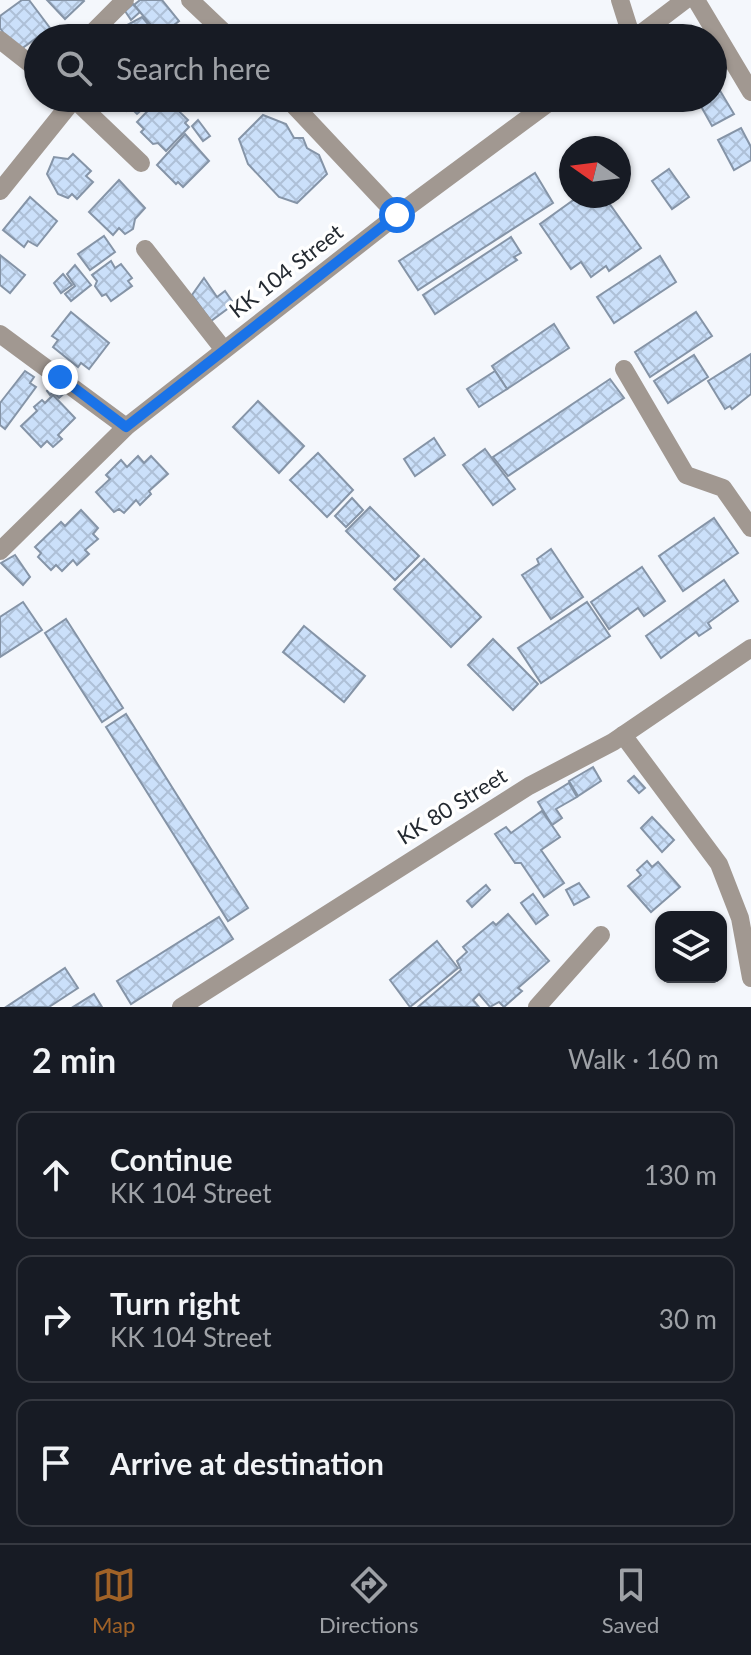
<!DOCTYPE html>
<meta charset="utf-8">
<style>
body{margin:0;font-family:Lato,sans-serif;background:#242831;color:#f1f3f6}
.controls{position:absolute;right:24px;bottom:24px;display:grid;overflow:hidden;border-radius:16px;box-shadow:0 2px 6px #0004}
.controls button{width:72px;height:72px;display:grid;place-items:center;padding:0;border:0;border-bottom:2px solid #363941;background:#171b24;color:#f1f3f6;font:40px sans-serif}
.compass{position:absolute;left:559px;top:136px;width:72px;height:72px;border-radius:50%;background:#171b24;box-shadow:0 2px 6px #0004;rotate:284deg}
.stop{position:absolute;width:24px;height:24px;margin:-18px;border:6px solid #1a73e8;border-radius:50%;background:#fff}
.stop.end{background:#1a73e8;border-color:#fff;box-shadow:0 2px 8px #0008}
.list{margin:0;padding:0;list-style:none}
h2{display:flex;justify-content:space-between;align-items:center;height:104px;margin:0;padding:0 32px;font-size:34px}
h2 small{font-size:26px;font-weight:400;color:#9ea1a6}
.list li{display:grid;grid-template-columns:52px 1fr auto;gap:24px;align-items:center;box-sizing:border-box;height:128px;margin:0 16px 16px;padding:0 16px;border:2px solid #363941;border-radius:16px}
.list b{display:block;font-size:30px;white-space:nowrap}
.list p{margin:0;font-size:26px;white-space:nowrap;color:#9ea1a6}
.list em{font-size:26px;font-style:normal;color:#9ea1a6}
.icon{flex:none;width:44px;height:44px;fill:none;stroke:currentColor;stroke-width:2;stroke-linecap:round;stroke-linejoin:round}
.map{position:relative;flex:none;width:751px;height:1007px;overflow:hidden}
.search{position:absolute;background:#171b24;box-shadow:0 2px 6px #0004;left:24px;right:24px;top:24px;height:88px;display:flex;align-items:center;gap:20px;box-sizing:border-box;padding:0 28px;border-radius:44px;color:#9ea1a6;font-size:30px}
.sheet{height:536px;background:#171b24}
nav{display:flex;justify-content:space-around;align-items:center;box-sizing:border-box;height:112px;border-top:2px solid #363941;background:#171b24;font-size:22px;color:#9ea1a6}
nav a{display:grid;justify-items:center;gap:4px}
nav .on{color:#a06227}
.map>svg:first-child{display:block}
</style>
<div class="map">
<svg width="751" height="1007" viewBox="0 0 751 1007">
<defs>
<pattern id="building-cross-hatch" width="8" height="8" patternUnits="userSpaceOnUse" patternTransform="scale(2)"><rect width="8" height="8" fill="#cbe0fa"/><path d="M0 0l8 8M0 8l8-8" fill="none" stroke="#aec0d7"/></pattern>
</defs>
<rect width="100%" height="100%" fill="#f4f7fc"/>
<!-- building -->
<g fill="url(#building-cross-hatch)" stroke="#8594a7" stroke-width="2">
<polygon points="22,0 29,0 50,28 17,52 0,28 0,16"/>
<polygon points="47,0 83,0 84,1 65,19"/>
<polygon points="140,0 162,0 179,21 160,36 134,5"/>
<polygon points="133,4 140,12 131,20 125,11"/>
<polygon points="142,17 160,38 147,38 142,31 135,36 127,25"/>
<polygon points="719,89 734,114 712,126 698,101 713,98 713,92"/>
<polygon points="115,98 155,98 137,114 131,108 127,111"/>
<polygon points="160,98 165,98 188,120 185,123 189,127 166,151 158,143 153,144 141,132 144,129 137,122"/>
<polygon points="263,115 286,124 294,138 303,138 307,148 319,155 327,174 297,203 279,197 248,164 239,139"/>
<polygon points="198,120 210,136 203,141 192,126"/>
<polygon points="741,128 751,147 751,160 734,170 718,140"/>
<polygon points="185,134 209,161 183,187 178,182 176,184 157,165"/>
<polygon points="73,154 91,171 86,176 93,182 77,199 72,194 68,198 58,194 47,174 54,157 68,159"/>
<polygon points="669,169 689,197 672,209 652,181"/>
<polygon points="535,173 553,203 418,290 399,261"/>
<polygon points="119,180 145,208 135,219 133,229 125,234 119,228 113,235 89,212"/>
<polygon points="579,196 604,196 641,248 609,271 606,266 591,277 581,262 571,269 540,224"/>
<polygon points="30,197 57,221 37,246 28,241 24,247 3,230"/>
<polygon points="104,236 115,252 90,270 78,254"/>
<polygon points="511,237 521,253 514,257 517,260 435,314 423,295"/>
<polygon points="0,255 25,275 10,293 0,285"/>
<polygon points="660,256 676,282 614,323 597,297"/>
<polygon points="111,261 115,268 121,264 132,278 128,281 132,286 111,301 106,294 102,296 95,286 97,281 92,275"/>
<polygon points="75,265 91,285 71,301 65,294 75,286 67,274"/>
<polygon points="63,274 72,285 61,293 54,283"/>
<polygon points="204,278 217,297 225,291 234,304 211,321 192,295"/>
<polygon points="71,312 109,343 89,369 81,363 78,367 53,347 58,340 52,336"/>
<polygon points="696,312 712,336 650,377 635,352"/>
<polygon points="554,324 569,348 507,389 492,366"/>
<polygon points="751,354 751,394 732,409 730,406 725,409 708,381"/>
<polygon points="694,355 708,377 668,403 654,381"/>
<polygon points="25,371 34,377 30,383 36,387 5,429 0,425 0,403"/>
<polygon points="495,371 507,389 479,407 467,389"/>
<polygon points="610,379 624,398 508,476 493,457"/>
<polygon points="56,383 66,392 59,398 53,392 50,395 47,391"/>
<polygon points="53,395 75,418 58,435 62,439 53,447 47,441 41,447 21,426 37,411 34,407 42,400 45,403"/>
<polygon points="258,401 304,446 279,473 233,427"/>
<polygon points="434,438 445,455 415,476 404,459"/>
<polygon points="485,449 515,489 493,505 463,465"/>
<polygon points="318,453 353,490 327,517 290,480"/>
<polygon points="138,456 144,463 151,456 168,474 149,491 151,494 140,505 136,500 124,513 119,509 114,512 96,492 110,479 106,475 121,460 127,467"/>
<polygon points="352,498 363,510 346,527 335,516"/>
<polygon points="370,507 419,556 395,580 346,531"/>
<polygon points="81,510 98,528 93,534 98,539 85,550 89,554 77,565 73,560 62,571 56,565 51,570 38,557 41,553 35,547 61,522 65,526"/>
<polygon points="714,518 738,553 683,591 659,556"/>
<polygon points="551,549 583,597 551,619 522,575 539,564 537,559"/>
<polygon points="15,555 30,577 23,585 1,563"/>
<polygon points="424,559 481,617 451,647 394,589"/>
<polygon points="642,567 665,601 644,616 638,608 609,629 591,602"/>
<polygon points="724,580 738,601 708,623 711,628 699,636 696,632 661,658 646,636"/>
<polygon points="23,602 42,630 0,657 0,617"/>
<polygon points="587,602 610,636 541,683 518,648"/>
<polygon points="66,619 123,708 102,722 45,633"/>
<polygon points="304,626 365,676 344,702 283,652"/>
<polygon points="493,639 538,684 513,710 468,665"/>
<polygon points="126,714 248,908 228,921 106,727"/>
<polygon points="593,767 601,781 578,796 569,781"/>
<polygon points="634,776 645,788 639,793 628,781"/>
<polygon points="569,783 577,797 556,809 562,818 552,825 538,802"/>
<polygon points="542,811 560,837 541,850 564,883 544,897 521,863 515,863 495,834 506,827 511,833"/>
<polygon points="652,817 674,840 662,852 641,828"/>
<polygon points="647,861 652,867 658,862 680,887 651,912 628,886 641,875 637,870"/>
<polygon points="579,883 589,897 574,905 566,890"/>
<polygon points="486,885 490,890 472,907 467,901"/>
<polygon points="533,894 548,915 536,924 521,903"/>
<polygon points="508,914 549,961 518,988 522,991 504,1007 499,1002 490,1007 479,994 473,1000 479,1007 418,1007 461,970 457,961 467,952 463,947 493,922 496,925"/>
<polygon points="219,917 233,939 131,1004 117,981"/>
<polygon points="437,941 458,968 410,1007 390,980"/>
<polygon points="65,968 78,988 49,1007 6,1007"/>
<polygon points="94,994 102,1007 73,1007"/>
</g>
<g fill="none" stroke-linecap="round" stroke-linejoin="round">
<!-- minor -->
<g stroke="#a19891" stroke-width="18">
<polyline points="190,0 230,38"/>
<polyline points="620,0 632,38"/>
<polyline points="696,0 751,92"/>
<polyline points="87,38 125,0"/>
<polyline points="635,38 685,0"/>
<polyline points="0,40 38,70"/>
<polyline points="73,98 141,163"/>
<polyline points="287,98 397,215"/>
<polyline points="0,191 74,99"/>
<polyline points="145,249 224,350"/>
<polyline points="0,334 126,427"/>
<polyline points="624,369 686,475 723,488 751,528"/>
<polyline points="0,551 126,427 397,215 555,98"/>
<polyline points="623,735 719,864 740,918 751,978"/>
<polyline points="181,1007 529,786 613,742 751,648"/>
<polyline points="537,1007 601,935"/>
</g>
</g>
<g fill="none" stroke-linecap="round" stroke-linejoin="round">
<!-- route -->
<polyline stroke="#1a73e8" stroke-width="10" points="60,377 126,427 397,215"/>
</g>
<g text-anchor="middle" stroke-width="7" stroke-linejoin="round" paint-order="stroke">
<!-- street labels -->
<g font-size="22" fill="#242a31" stroke="#fff">
<text transform="translate(286 271) rotate(-38)" y="8">KK 104 Street</text>
<text transform="translate(452 806) rotate(-32)" y="8">KK 80 Street</text>
</g>
</g>
</svg>
<div class="controls">
<button><svg class="icon" aria-label="layers" viewBox="0 0 24 24"><path d="M12 4l9 5-9 5-9-5zM3 14l9 5 9-5"/></svg></button>
</div>
<svg class="compass" viewBox="-18 -18 36 36"><path d="M0-13l5 13h-10z" fill="#e53935"/><path d="M0 13l5-13h-10z" fill="#9ea1a6"/></svg>
<div class="stop" style="left:397px;top:215px"></div>
<div class="stop end" style="left:60px;top:377px"></div>
<div class="search"><svg class="icon" aria-label="search" viewBox="0 0 24 24"><circle cx="10" cy="10" r="6"/><path d="M15 15l6 6"/></svg>Search here</div>
</div>
<section class="sheet">
<h2>2 min<small>Walk · 160 m</small></h2>
<ul class="list">
<li><svg class="icon" aria-label="ahead" viewBox="0 0 24 24"><path d="M12 20V5M6 11l6-6 6 6"/></svg><div><b>Continue</b><p>KK 104 Street</p></div><em>130 m</em></li>
<li><svg class="icon" aria-label="right" viewBox="0 0 24 24"><path d="M7 20v-9h11M14 6l5 5-5 5"/></svg><div><b>Turn right</b><p>KK 104 Street</p></div><em>30 m</em></li>
<li><svg class="icon" aria-label="arrive" viewBox="0 0 24 24"><path d="M6 21V4h12l-3 4 3 4H6"/></svg><div><b>Arrive at destination</b></div></li>
</ul>
</section>
<nav>
<a class="on"><svg class="icon" aria-label="map" viewBox="0 0 24 24"><path d="M3 6l6-2 6 2 6-2v14l-6 2-6-2-6 2zM9 4v14M15 6v14"/></svg>Map</a>
<a><svg class="icon" aria-label="directions" viewBox="0 0 24 24"><path d="M12 3l9 9-9 9-9-9zM9 14v-3h6M13 9l2 2-2 2"/></svg>Directions</a>
<a><svg class="icon" aria-label="saved" viewBox="0 0 24 24"><path d="M7 4h10v16l-5-4-5 4z"/></svg>Saved</a>
</nav>
